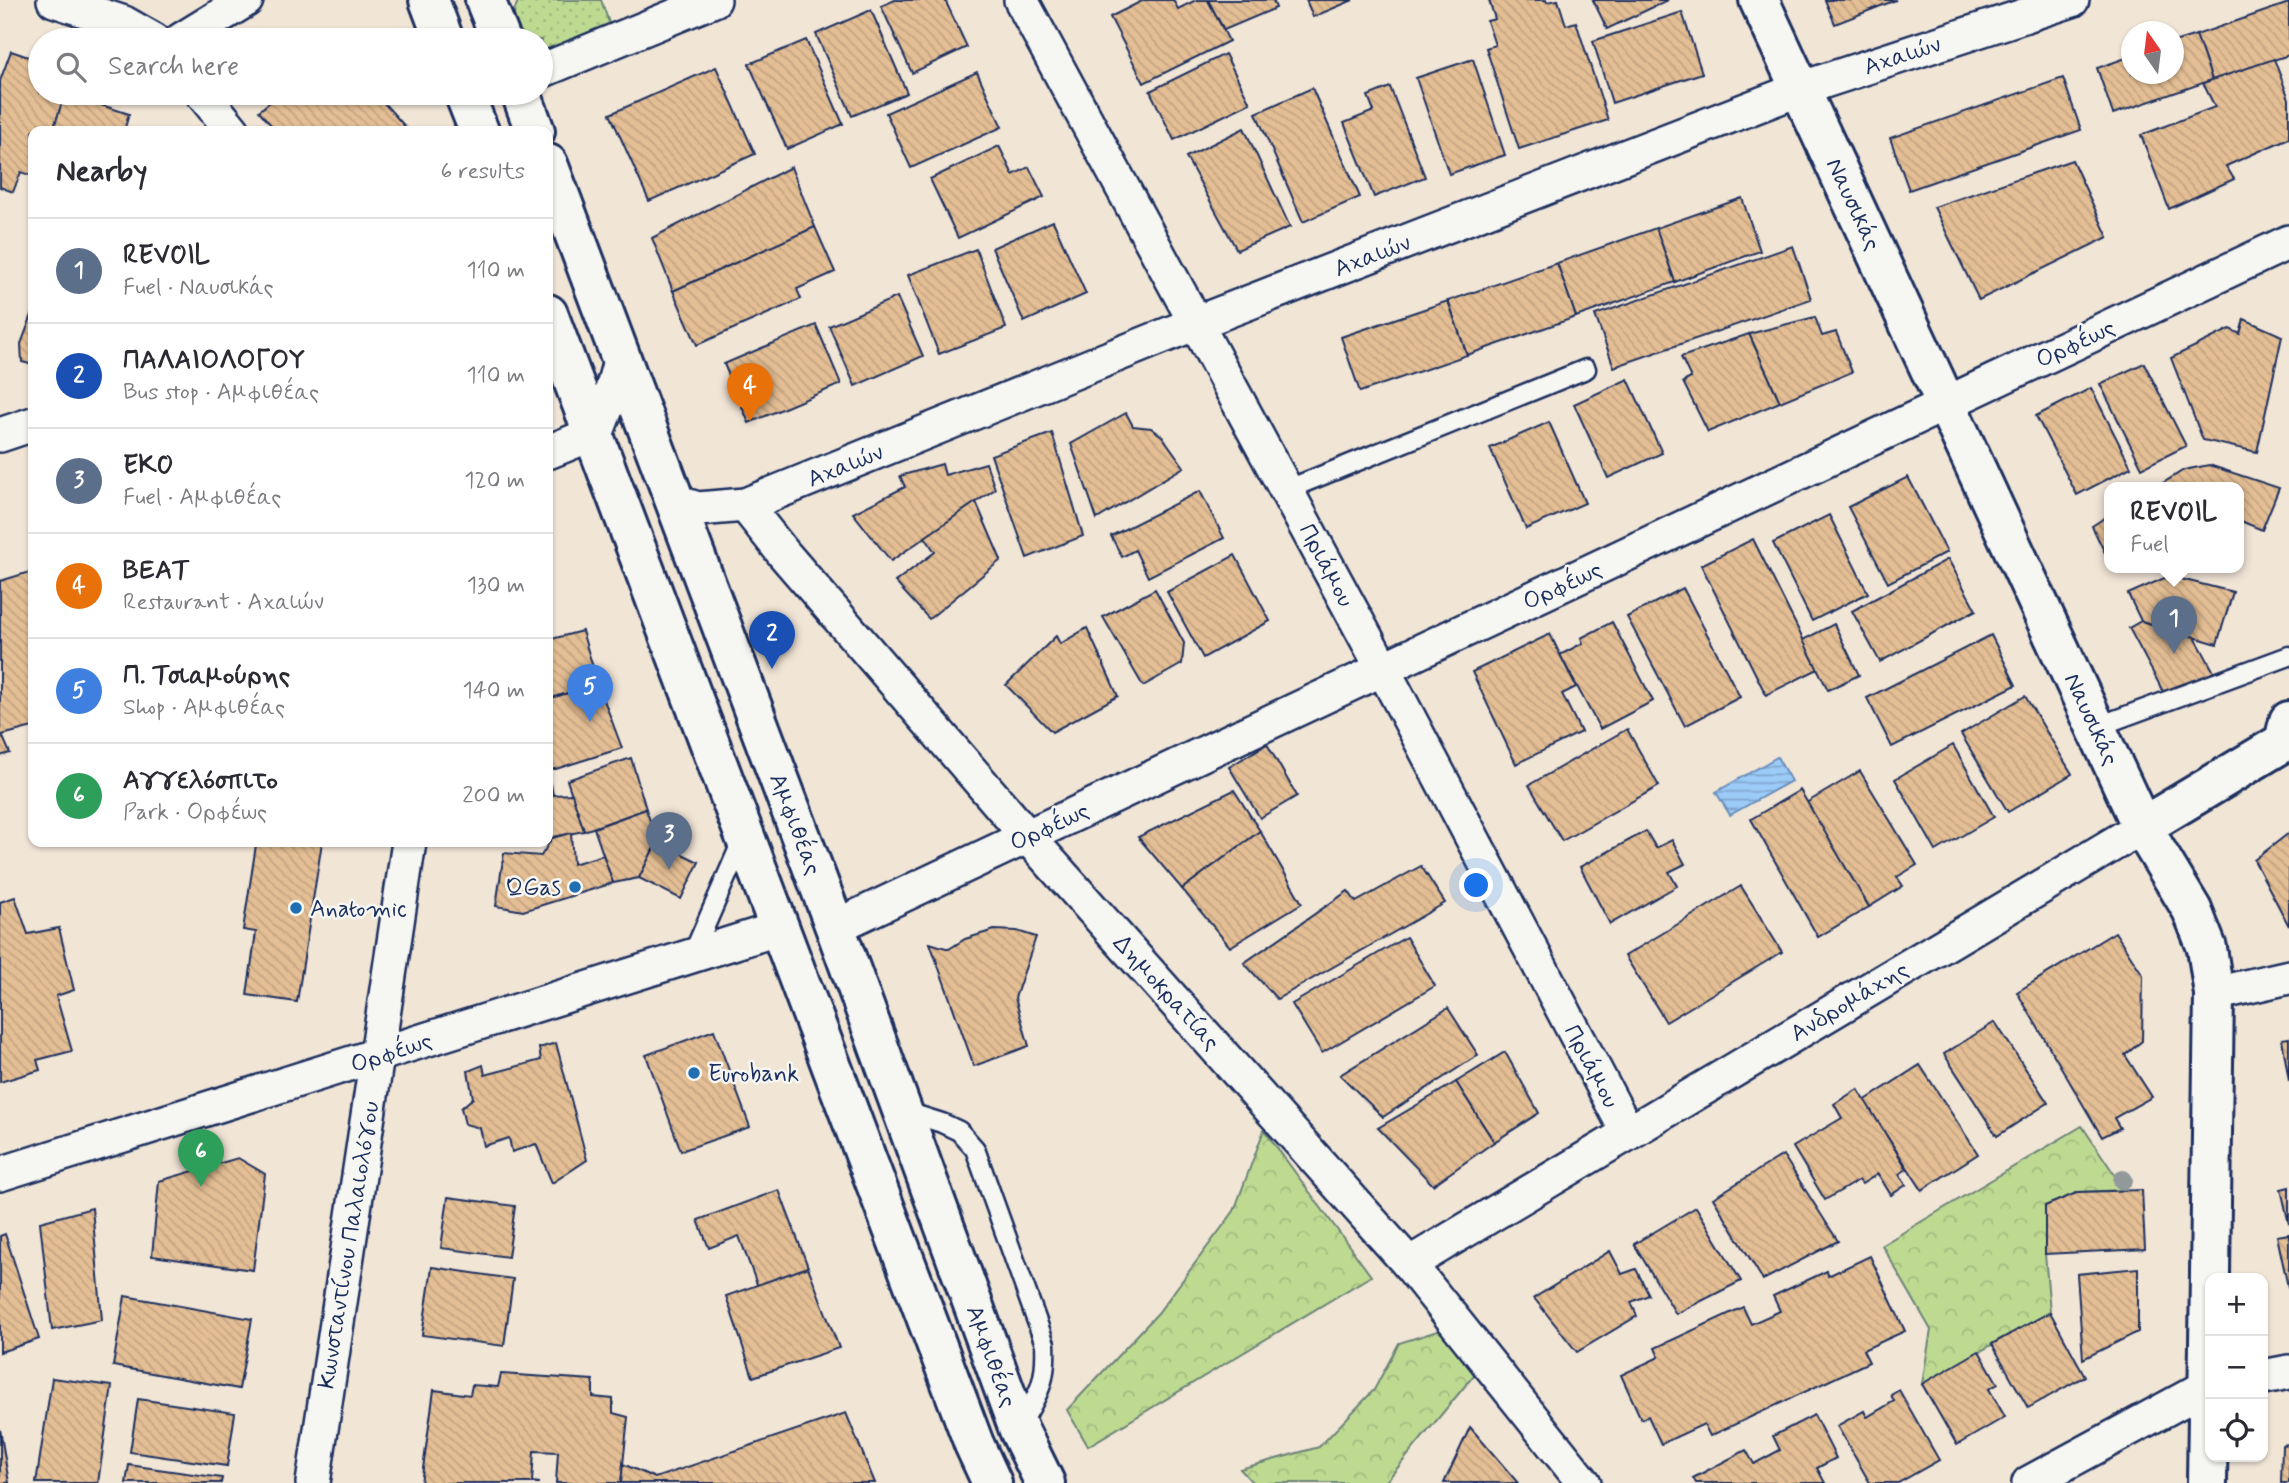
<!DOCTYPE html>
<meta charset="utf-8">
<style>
body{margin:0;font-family:Mynerve,sans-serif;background:#f7f7f7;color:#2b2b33}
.controls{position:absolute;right:21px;bottom:21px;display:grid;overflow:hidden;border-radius:14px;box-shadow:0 2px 5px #0004}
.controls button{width:63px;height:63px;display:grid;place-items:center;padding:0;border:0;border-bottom:2px solid #e1e1e2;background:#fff;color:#2b2b33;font:35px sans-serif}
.compass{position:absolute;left:2121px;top:21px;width:63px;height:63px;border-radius:50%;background:#fff;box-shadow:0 2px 5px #0004;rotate:346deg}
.you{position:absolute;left:1477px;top:886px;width:24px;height:24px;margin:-18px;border:5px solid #fff;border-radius:50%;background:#1a73e8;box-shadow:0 0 0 10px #1a73e833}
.badge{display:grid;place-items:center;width:46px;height:46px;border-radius:50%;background:#1f6fb2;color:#fff;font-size:23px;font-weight:700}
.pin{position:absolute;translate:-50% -58px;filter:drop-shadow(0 2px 4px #0008)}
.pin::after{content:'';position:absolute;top:37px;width:24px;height:21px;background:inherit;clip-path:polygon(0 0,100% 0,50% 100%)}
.popup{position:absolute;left:2104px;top:482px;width:140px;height:91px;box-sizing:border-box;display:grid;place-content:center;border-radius:14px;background:#fff;filter:drop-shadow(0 2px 5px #0005);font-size:23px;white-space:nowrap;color:#7c7c81}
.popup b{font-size:26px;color:#2b2b33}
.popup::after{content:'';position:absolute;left:50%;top:100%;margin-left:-14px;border:14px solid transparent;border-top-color:#fff}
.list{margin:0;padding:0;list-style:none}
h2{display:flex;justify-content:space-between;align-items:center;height:91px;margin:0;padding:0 28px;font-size:30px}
h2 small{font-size:23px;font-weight:400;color:#7c7c81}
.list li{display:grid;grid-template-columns:46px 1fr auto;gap:21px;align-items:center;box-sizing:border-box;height:105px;padding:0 28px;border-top:2px solid #e1e1e2}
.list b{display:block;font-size:26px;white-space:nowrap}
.list p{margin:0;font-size:23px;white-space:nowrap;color:#7c7c81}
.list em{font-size:23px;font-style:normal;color:#7c7c81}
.icon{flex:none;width:38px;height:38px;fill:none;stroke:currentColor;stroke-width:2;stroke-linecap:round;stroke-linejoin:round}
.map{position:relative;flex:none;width:2289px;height:1483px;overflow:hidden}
.search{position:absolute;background:#fff;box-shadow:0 2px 5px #0004;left:28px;top:28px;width:525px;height:77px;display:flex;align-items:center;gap:18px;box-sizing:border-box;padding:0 24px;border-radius:38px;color:#7c7c81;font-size:26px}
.panel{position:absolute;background:#fff;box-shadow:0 2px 5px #0004;left:28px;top:126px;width:525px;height:721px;border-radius:14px}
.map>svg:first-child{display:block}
</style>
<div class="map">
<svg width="2289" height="1483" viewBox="0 0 2289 1483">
<defs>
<pattern id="grass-dots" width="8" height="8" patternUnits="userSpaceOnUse" patternTransform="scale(1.75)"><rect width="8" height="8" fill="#beda91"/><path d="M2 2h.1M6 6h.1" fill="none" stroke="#a3bb7f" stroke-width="1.8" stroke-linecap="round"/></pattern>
<pattern id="park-crowns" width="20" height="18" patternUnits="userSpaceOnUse" patternTransform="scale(1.75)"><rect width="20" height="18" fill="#beda91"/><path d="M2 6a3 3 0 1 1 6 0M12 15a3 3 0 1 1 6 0" fill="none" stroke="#a3bb7f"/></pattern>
<pattern id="water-rules" width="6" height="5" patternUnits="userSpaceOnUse" patternTransform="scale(1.75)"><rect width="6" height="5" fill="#9ccbf8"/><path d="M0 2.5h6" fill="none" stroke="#7ea5cc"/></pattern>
<pattern id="building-back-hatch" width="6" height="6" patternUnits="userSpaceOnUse" patternTransform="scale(1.75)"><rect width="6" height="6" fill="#e4be94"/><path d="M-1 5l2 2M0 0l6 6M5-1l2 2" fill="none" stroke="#c3a482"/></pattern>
</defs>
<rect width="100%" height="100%" fill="#f1e5d6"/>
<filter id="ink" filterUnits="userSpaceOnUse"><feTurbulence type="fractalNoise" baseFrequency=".0143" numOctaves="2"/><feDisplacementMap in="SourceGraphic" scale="14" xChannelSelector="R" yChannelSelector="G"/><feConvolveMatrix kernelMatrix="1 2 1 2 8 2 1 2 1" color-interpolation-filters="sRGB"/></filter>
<g filter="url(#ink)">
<!-- grass -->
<path fill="url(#grass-dots)" stroke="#6c8478" stroke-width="2" d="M519,0H601L613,34L541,64V40H521C515,26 510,14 519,0Z"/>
<!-- park -->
<g fill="url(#park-crowns)" stroke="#6c8478" stroke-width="2">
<polygon points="2082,1126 2125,1190 2079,1192 2045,1206 2045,1254 2050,1312 1922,1384 1931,1330 1882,1245"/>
<polygon points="1264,1130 1371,1276 1088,1446 1067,1410 1158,1313 1234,1211"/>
<polygon points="1441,1330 1479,1369 1385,1483 1253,1483 1240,1469 1319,1447 1374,1390 1399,1343"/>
</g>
<!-- water -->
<polygon fill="url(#water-rules)" stroke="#688dba" stroke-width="2" points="1777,757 1791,781 1730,815 1716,792"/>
<!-- building -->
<g fill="url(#building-back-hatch)" stroke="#1b2f5e" stroke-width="2">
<polygon points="895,0 945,0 967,47 912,73 881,6"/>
<polygon points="1144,0 1173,0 1178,9 1196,0 1208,0 1229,41 1144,83 1110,17"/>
<polygon points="1208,0 1273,0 1276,8 1224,30"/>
<polygon points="1306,0 1353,0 1313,17"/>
<polygon points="1489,0 1546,0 1547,2 1558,0 1566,25 1576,22 1608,120 1519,149 1486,48 1495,45 1487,21 1495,19"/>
<polygon points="1593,0 1668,0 1607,29"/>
<polygon points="1825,0 1896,0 1835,24"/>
<polygon points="2289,3 2289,55 2212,80 2196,35"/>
<polygon points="871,10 907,93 852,116 816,34"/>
<polygon points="1682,12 1702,73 1612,103 1593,41"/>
<polygon points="2196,35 2212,80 2113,114 2097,68 2132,56 2132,74 2174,74 2174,42"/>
<polygon points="806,40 843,124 787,149 749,64"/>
<polygon points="11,51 40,61 40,93 65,93 53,131 33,131 33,176 21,172 13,192 0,187 0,81"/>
<polygon points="1225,54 1250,103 1174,140 1150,91"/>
<polygon points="1473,59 1505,155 1449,174 1416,78"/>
<polygon points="2274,59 2289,99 2289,138 2226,166 2234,179 2169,209 2141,135 2215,107 2203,83"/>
<polygon points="716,67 755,154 649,201 610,114"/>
<polygon points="977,72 1002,127 911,168 886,113"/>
<polygon points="2063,78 2081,130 1909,190 1890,138"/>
<polygon points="1390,87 1425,177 1374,197 1344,123 1374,111 1368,96"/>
<polygon points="1312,88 1360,197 1303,222 1256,113"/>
<polygon points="65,93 101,95 98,104 129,114 124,131 53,131"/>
<polygon points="281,93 375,93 409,131 276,131 259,111"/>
<polygon points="1244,128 1290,227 1237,250 1186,157"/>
<polygon points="999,146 1013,175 1029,167 1044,197 958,238 930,179"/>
<polygon points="2072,160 2108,237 1979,300 1934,207"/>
<polygon points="791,167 815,227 673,291 652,238"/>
<polygon points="1742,198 1760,251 1675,282 1656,228"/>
<polygon points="1053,221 1086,294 1024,322 992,248"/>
<polygon points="815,227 835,272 797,289 801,299 697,345 673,291"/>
<polygon points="1656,228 1675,282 1576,317 1557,263"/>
<polygon points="1793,246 1811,299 1614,367 1595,315"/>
<polygon points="976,249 1006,328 939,354 908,275"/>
<polygon points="1557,263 1576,317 1467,355 1448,301"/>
<polygon points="897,297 923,356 855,386 829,326"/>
<polygon points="1448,301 1467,355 1360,392 1341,337"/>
<polygon points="33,312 33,365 22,362 21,344"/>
<polygon points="1815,317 1822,336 1836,332 1852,372 1780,402 1749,334"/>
<polygon points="2244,319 2282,336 2257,452 2203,440 2171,358 2230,329 2240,334"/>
<polygon points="816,325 841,384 749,423 724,364"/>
<polygon points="1749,334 1780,402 1708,432 1683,382 1691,378 1681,357"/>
<polygon points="2144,363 2186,446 2142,468 2100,384"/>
<polygon points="1628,379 1662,453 1608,478 1574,404"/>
<polygon points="2091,388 2131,467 2077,495 2036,416"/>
<polygon points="1126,413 1133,426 1151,428 1162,436 1184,467 1097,519 1071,444"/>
<polygon points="1549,422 1585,503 1526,529 1490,448"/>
<polygon points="1052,433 1083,536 1027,558 991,455"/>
<polygon points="986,463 995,489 891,561 853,513 905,487 900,476 942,464 945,475"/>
<polygon points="2209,465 2279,488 2262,530 2241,521 2239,529 2239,488 2155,488 2184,470"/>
<polygon points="1908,477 1947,552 1888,583 1848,507"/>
<polygon points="1200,491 1224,538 1148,577 1135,550 1122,557 1111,536"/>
<polygon points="976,502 1001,560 929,619 895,582 935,552 925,537"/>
<polygon points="1829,515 1868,593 1812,621 1773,543"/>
<polygon points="2109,515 2109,561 2092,526"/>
<polygon points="1753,539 1818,669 1766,695 1701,565"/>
<polygon points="1235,555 1270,621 1203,658 1167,592"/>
<polygon points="1948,559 1976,610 1880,662 1852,611"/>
<polygon points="33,571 33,727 2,735 10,753 0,756 0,581"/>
<polygon points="2169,576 2233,592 2217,644 2141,621 2128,594"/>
<polygon points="1683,588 1740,697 1685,726 1627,617"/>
<polygon points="1155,589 1184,643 1182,664 1143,686 1103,617"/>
<polygon points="2141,621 2195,637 2214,672 2166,697 2129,628"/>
<polygon points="1612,622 1653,701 1600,729 1560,655 1583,643 1581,638"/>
<polygon points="1834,624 1859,675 1828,690 1803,640"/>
<polygon points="1087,628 1118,696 1052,732 1006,685 1056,636 1060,644"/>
<polygon points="582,631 598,684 548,699 548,640"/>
<polygon points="1550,634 1576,687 1562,694 1581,732 1516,764 1472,672"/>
<polygon points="1991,635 2016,685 1892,747 1867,698"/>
<polygon points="598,684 622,748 556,769 548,769 548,699"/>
<polygon points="2025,696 2072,774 2008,812 1961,734"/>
<polygon points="1627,729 1659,786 1562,841 1529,785"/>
<polygon points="1267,744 1297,796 1260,818 1229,767"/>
<polygon points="1953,745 1994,817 1936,851 1895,779"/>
<polygon points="631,758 646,809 584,831 567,780"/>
<polygon points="1860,771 1917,865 1897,877 1903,886 1869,907 1806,803"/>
<polygon points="548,783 551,784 553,795 572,794 584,831 548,838"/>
<polygon points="1234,790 1260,831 1182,889 1138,837"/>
<polygon points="1800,790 1869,907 1818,937 1751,819"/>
<polygon points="646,809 657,842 639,878 613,883 594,828"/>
<polygon points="1260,831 1302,903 1230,947 1182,889"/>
<polygon points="1646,831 1656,848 1672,840 1685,864 1669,872 1677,886 1610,924 1580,867"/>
<polygon points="571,833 573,864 603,855 613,883 523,911 496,906 504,853 541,856 552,838"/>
<polygon points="2289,833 2289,926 2254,860"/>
<polygon points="244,842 322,842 297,1002 247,995 256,932 243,930 256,845"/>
<polygon points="657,842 699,862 681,899 639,878"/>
<polygon points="1421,866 1445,903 1277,999 1244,963 1348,891 1356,902"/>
<polygon points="1741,886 1782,952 1666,1022 1625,956"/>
<polygon points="15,897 28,934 59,928 74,990 56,996 72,1051 37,1060 40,1070 0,1082 0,902"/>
<polygon points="994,930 1017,931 1036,937 1015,998 1029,1046 974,1066 930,943 949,949 965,939"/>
<polygon points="2115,932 2143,975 2142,1041 2125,1055 2152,1097 2114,1118 2120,1128 2102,1137 2017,992"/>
<polygon points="1406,937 1435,986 1322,1053 1292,1004"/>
<polygon points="1448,1008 1478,1055 1383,1117 1340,1075"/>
<polygon points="1995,1022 2048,1103 1997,1136 1944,1054"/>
<polygon points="714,1030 750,1127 681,1151 646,1055"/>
<polygon points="2289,1038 2289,1081 2282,1039"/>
<polygon points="556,1043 587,1160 552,1183 536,1144 512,1152 509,1138 484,1146 480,1128 465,1124 461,1108 473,1098 468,1071 483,1065 485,1075 541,1060 539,1048"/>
<polygon points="1505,1052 1539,1113 1494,1142 1456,1082"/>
<polygon points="1920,1065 1978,1154 1922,1190 1864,1101"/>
<polygon points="1456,1082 1494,1142 1433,1185 1378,1128"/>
<polygon points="1858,1089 1907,1169 1899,1174 1906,1185 1891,1195 1878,1174 1862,1184 1859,1180 1825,1200 1793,1147 1842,1118 1834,1104"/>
<polygon points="1783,1155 1838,1241 1763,1280 1713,1198"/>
<polygon points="238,1158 265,1174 253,1270 152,1256 159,1181"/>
<polygon points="2289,1187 2289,1224 2281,1189"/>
<polygon points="779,1190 808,1267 758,1287 739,1236 709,1248 698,1220"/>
<polygon points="2142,1190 2145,1249 2045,1254 2045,1206 2079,1192"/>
<polygon points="448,1197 515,1206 508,1257 441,1248"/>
<polygon points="1696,1207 1741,1281 1676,1314 1634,1244"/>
<polygon points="92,1208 102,1320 52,1330 40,1222"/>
<polygon points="5,1234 39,1339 0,1352 0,1236"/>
<polygon points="2289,1234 2289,1287 2288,1287 2277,1236"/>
<polygon points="1610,1251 1622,1274 1636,1269 1649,1295 1631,1302 1637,1316 1577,1352 1534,1298"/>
<polygon points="1870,1256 1905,1331 1863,1350 1869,1362 1710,1436 1704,1424 1661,1444 1648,1416 1641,1419 1621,1375 1659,1357 1655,1348 1743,1307 1751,1324 1780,1311 1773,1296 1827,1271 1828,1276"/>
<polygon points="432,1267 513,1279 504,1346 422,1335"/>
<polygon points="808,1267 839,1348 753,1377 726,1296"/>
<polygon points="2138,1268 2138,1332 2083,1359 2077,1274"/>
<polygon points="125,1296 252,1319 239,1389 113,1366"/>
<polygon points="2050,1312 2085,1376 2028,1408 1992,1344"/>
<polygon points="1979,1351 1998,1384 1989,1389 2005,1417 1957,1445 1922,1384"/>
<polygon points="501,1374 593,1380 593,1397 613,1399 613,1413 628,1417 621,1483 556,1483 558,1452 534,1451 532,1482 540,1483 421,1483 434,1390 470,1395 472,1385 498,1387"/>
<polygon points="52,1378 112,1386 98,1483 36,1483"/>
<polygon points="1899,1390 1939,1460 1898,1483 1870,1483 1837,1426 1864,1411 1867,1417 1894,1401 1891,1395"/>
<polygon points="138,1399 235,1413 227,1466 130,1452"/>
<polygon points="846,1413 875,1483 621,1483 623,1464 655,1478"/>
<polygon points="1814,1415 1836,1458 1817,1468 1825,1483 1696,1483 1693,1478 1746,1450 1754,1464 1780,1450 1773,1436"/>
<polygon points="1470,1427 1518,1483 1444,1483"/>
<polygon points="0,1429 9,1483 0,1483"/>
<polygon points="2289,1444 2289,1483 2281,1483 2282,1445"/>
<polygon points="129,1465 222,1478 221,1483 126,1483"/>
</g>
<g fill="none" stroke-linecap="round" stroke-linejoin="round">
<defs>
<g id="service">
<polyline points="1286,490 1586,369"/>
<polyline points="2096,727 2289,656"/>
<polyline points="692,956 742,841"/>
<path d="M904,1111L942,1123L959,1131L975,1149L1045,1344C1047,1383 1038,1394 1020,1426"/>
</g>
<g id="minor">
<polyline points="54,0 124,23 154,40"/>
<polyline points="1021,0 1383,669 1628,1133"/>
<polyline points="181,40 246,0"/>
<polyline points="541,71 714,0"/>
<polyline points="202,93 233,131"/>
<polyline points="0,435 33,424"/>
<polyline points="548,452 597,432 609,401 621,357"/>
<polyline points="676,502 698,509 745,505 1196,323 1800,89 2072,0"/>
<polyline points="745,505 784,554 1027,836 1409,1264 1584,1483"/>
<polyline points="835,927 2289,242"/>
<polyline points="2214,994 2289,977"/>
<polyline points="0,1174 780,928"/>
<polyline points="1409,1264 2142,827"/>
<polyline points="2263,1377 2289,1372"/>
<polyline points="313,1483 409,842"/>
<polyline points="2029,1483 2210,1385"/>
</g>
<g id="tertiary">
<polyline points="1759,0 2142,827 2192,910 2207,948 2214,994 2207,1483"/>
<polyline points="2142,827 2284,742 2289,721"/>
</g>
<g id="secondary">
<polyline points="429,0 444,40"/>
<polyline points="485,0 501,40"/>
<polyline points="464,93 479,131"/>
<polyline points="521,93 535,131"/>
<polyline points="548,164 835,927 1019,1430 1045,1483"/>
<polyline points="548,314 974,1444 992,1483"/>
</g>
</defs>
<!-- service casing -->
<use href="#service" stroke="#1b2f5e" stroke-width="23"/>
<!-- minor casing -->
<use href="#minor" stroke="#1b2f5e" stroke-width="38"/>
<!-- tertiary casing -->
<use href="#tertiary" stroke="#1b2f5e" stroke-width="44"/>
<!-- secondary casing -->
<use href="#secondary" stroke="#1b2f5e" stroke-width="44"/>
<!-- service -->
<use href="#service" stroke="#f6f6f2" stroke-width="18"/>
<!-- minor -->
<use href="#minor" stroke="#f6f6f2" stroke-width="33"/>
<!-- tertiary -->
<use href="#tertiary" stroke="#f6f6f2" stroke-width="38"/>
<!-- secondary -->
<use href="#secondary" stroke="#f6f6f2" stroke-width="38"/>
</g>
<!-- trees -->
<circle fill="#92999b" cx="2123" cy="1180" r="10"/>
</g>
<!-- markers -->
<g fill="#1f6fb2" stroke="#f6f6f2" stroke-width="2.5">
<circle cx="575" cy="887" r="7"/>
<circle cx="296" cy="908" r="7"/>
<circle cx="694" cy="1073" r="7"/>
</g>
<g text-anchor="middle" stroke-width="5" stroke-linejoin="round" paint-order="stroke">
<!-- street labels -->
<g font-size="24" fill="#1b2f5e" stroke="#f6f6f2">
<text transform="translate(1902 55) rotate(-18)" y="8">Αχαιών</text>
<text transform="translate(1854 204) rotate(65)" y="8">Ναυσικάς</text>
<text transform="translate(1372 255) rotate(-21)" y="8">Αχαιών</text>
<text transform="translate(2075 343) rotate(-25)" y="8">Ορφέως</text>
<text transform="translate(845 465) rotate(-22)" y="8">Αχαιών</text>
<text transform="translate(1327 565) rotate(62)" y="8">Πριάμου</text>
<text transform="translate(1562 585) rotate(-25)" y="8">Ορφέως</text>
<text transform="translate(2092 719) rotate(65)" y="8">Ναυσικάς</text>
<text transform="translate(796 824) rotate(69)" y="8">Αμφιθέας</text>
<text transform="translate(1049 826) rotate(-25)" y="8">Ορφέως</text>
<text transform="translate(1167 992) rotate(48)" y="8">Δημοκρατίας</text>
<text transform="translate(1849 1001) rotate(-31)" y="8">Ανδρομάχης</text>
<text transform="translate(391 1052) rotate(-18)" y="8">Ορφέως</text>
<text transform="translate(1592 1066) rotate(62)" y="8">Πριάμου</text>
<text transform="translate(348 1245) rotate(-81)" y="8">Κωνσταντίνου Παλαιολόγου</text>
<text transform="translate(992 1356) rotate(70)" y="8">Αμφιθέας</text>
</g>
<!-- poi labels -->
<g font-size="24" fill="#1b2f5e" stroke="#f6f6f2" text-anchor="start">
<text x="561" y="895" text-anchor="end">QGas</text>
<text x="310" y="916">Anatomic</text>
<text x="708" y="1081">Eurobank</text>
</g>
</g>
</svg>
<div class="controls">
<button>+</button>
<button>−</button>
<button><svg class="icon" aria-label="locate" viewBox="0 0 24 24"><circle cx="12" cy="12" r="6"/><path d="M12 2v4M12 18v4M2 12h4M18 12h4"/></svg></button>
</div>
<svg class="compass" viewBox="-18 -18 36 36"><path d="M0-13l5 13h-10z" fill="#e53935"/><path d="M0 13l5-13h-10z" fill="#7c7c81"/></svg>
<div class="you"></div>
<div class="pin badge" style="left:2174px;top:654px;background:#5c6f8a">1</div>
<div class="popup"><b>REVOIL</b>Fuel</div>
<div class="pin badge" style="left:772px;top:669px;background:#1a4fb4">2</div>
<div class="pin badge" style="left:669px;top:870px;background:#5c6f8a">3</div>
<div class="pin badge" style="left:750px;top:421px;background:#e8710a">4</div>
<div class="pin badge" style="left:590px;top:722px;background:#3f7fe0">5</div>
<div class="pin badge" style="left:201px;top:1187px;background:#2e9e5b">6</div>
<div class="search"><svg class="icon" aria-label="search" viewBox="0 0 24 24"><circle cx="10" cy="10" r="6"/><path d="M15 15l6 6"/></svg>Search here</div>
<section class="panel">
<h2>Nearby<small>6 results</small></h2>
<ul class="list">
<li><span class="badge" style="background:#5c6f8a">1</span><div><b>REVOIL</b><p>Fuel · Ναυσικάς</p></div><em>110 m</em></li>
<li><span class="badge" style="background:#1a4fb4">2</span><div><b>ΠΑΛΑΙΟΛΟΓΟΥ</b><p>Bus stop · Αμφιθέας</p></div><em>110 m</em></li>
<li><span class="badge" style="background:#5c6f8a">3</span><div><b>EKO</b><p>Fuel · Αμφιθέας</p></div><em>120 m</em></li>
<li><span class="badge" style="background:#e8710a">4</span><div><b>ΒΕΑΤ</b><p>Restaurant · Αχαιών</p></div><em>130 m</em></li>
<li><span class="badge" style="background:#3f7fe0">5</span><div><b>Π. Τσιαμούρης</b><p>Shop · Αμφιθέας</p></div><em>140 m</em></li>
<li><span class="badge" style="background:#2e9e5b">6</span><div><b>Αγγελόσπιτο</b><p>Park · Ορφέως</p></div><em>200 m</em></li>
</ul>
</section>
</div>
